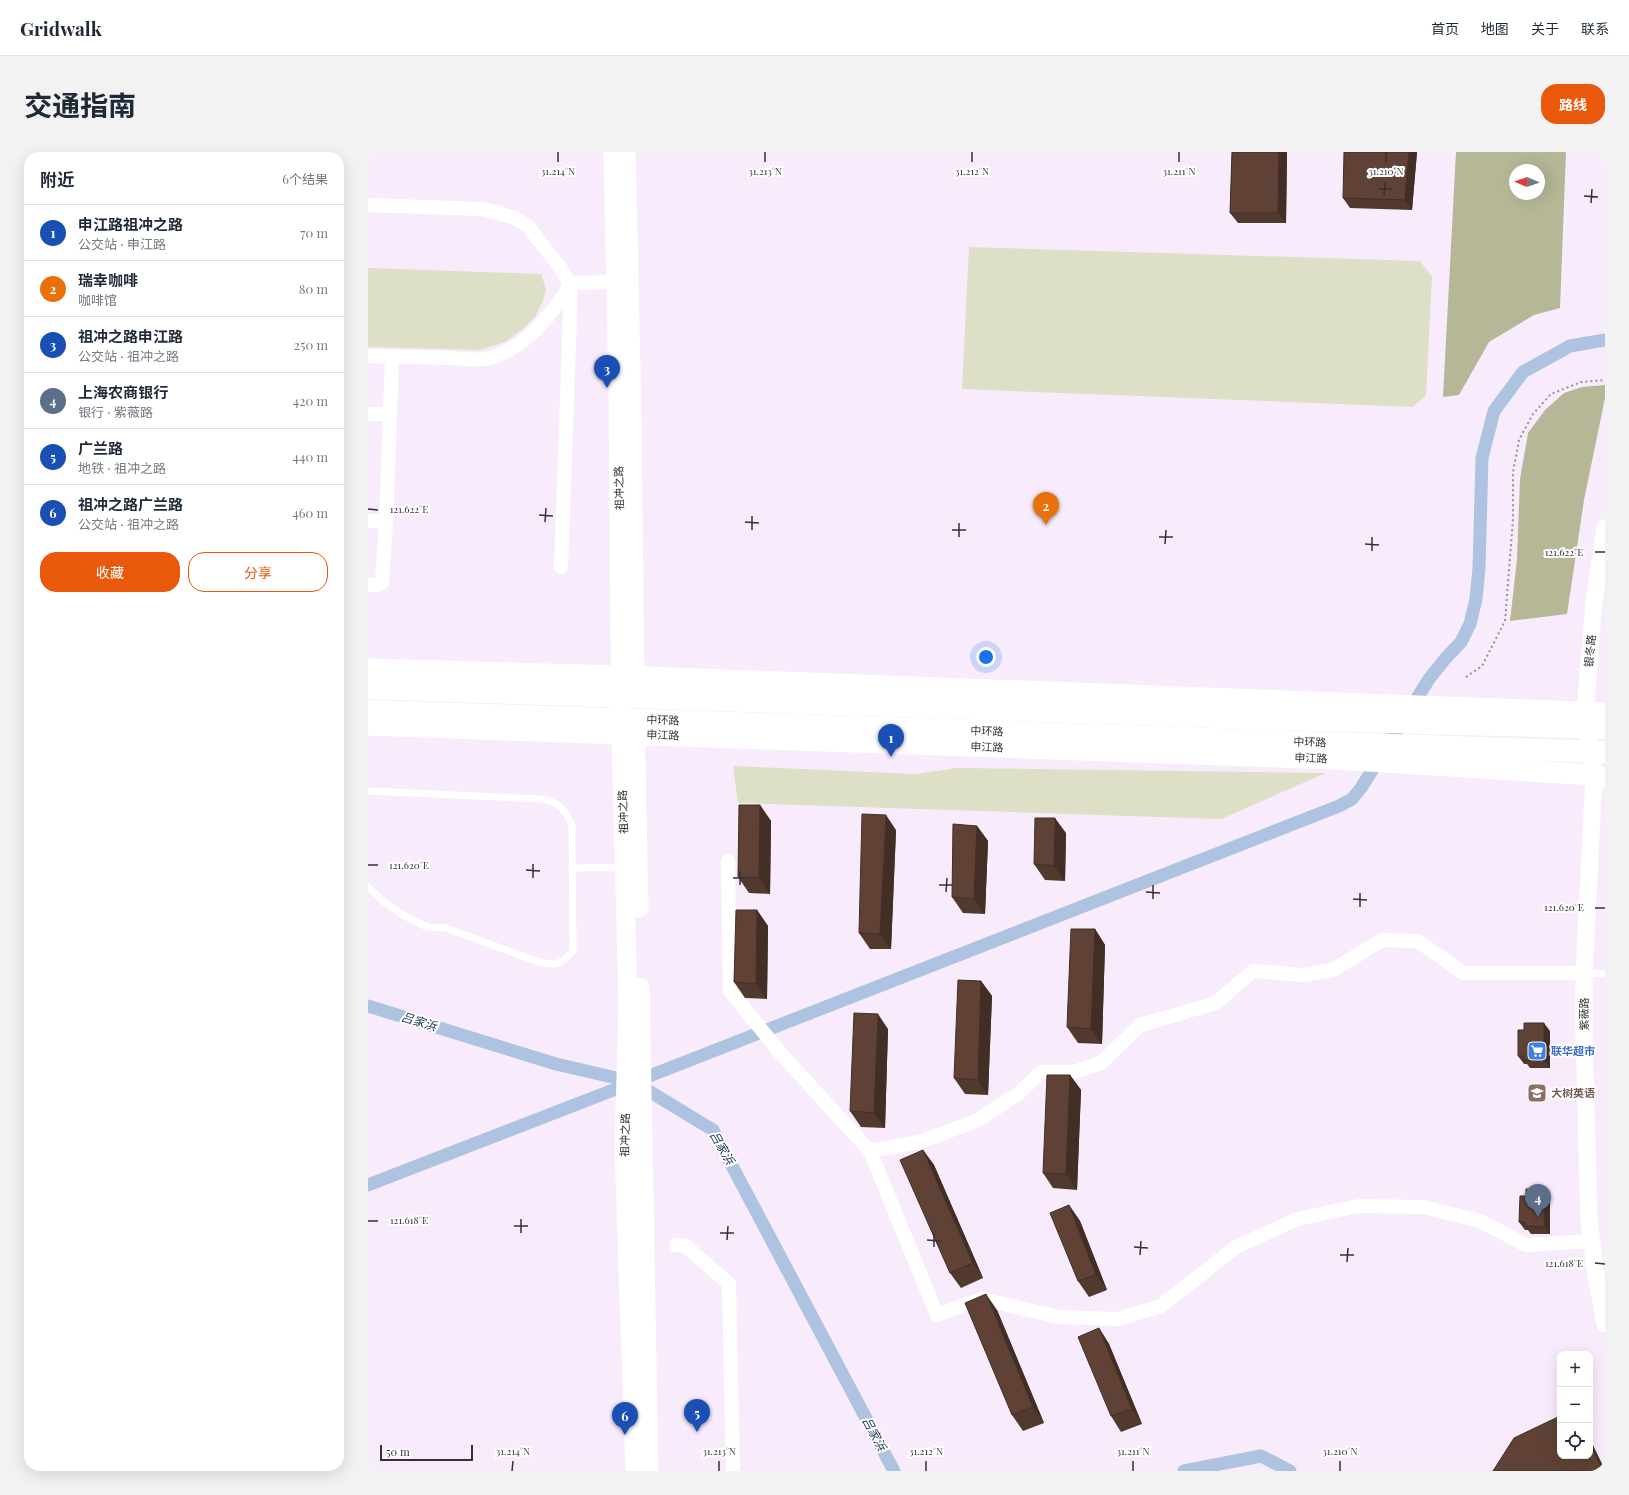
<!DOCTYPE html>
<html lang="zh">
<meta charset="utf-8">
<style>
body{margin:0;font-family:"Playfair Display","Noto Sans SC",serif;background:#f2f2f3;color:#1f2937}
.controls{position:absolute;right:12px;bottom:12px;display:grid;overflow:hidden;border-radius:8px;box-shadow:0 4px 16px #0002}
.controls button{width:36px;height:36px;display:grid;place-items:center;padding:0;border:0;border-bottom:1px solid #e0e1e3;background:#fff;color:#1f2937;font:20px sans-serif}
.compass{position:absolute;left:1141px;top:12px;width:36px;height:36px;border-radius:50%;background:#fff;box-shadow:0 4px 16px #0002;rotate:272deg}
.scale{position:absolute;left:12px;bottom:10px;width:93px;box-sizing:border-box;padding-left:4px;border:2px solid #343036;border-top:0;font-size:11px;line-height:14px;white-space:nowrap;color:#343036;-webkit-text-stroke:3px #fefefe;paint-order:stroke}
.you{position:absolute;left:618px;top:505px;width:14px;height:14px;margin:-10px;border:3px solid #fff;border-radius:50%;background:#1a73e8;box-shadow:0 0 0 6px #1a73e833}
.badge{display:grid;place-items:center;width:26px;height:26px;border-radius:50%;background:#ea580c;color:#fff;font-size:13px;font-weight:700}
.pin{position:absolute;translate:-50% -33px;filter:drop-shadow(0 1px 2px #0008)}
.pin::after{content:'';position:absolute;top:21px;width:14px;height:12px;background:inherit;clip-path:polygon(0 0,100% 0,50% 100%)}
.list{margin:0;padding:0;list-style:none}
h2{display:flex;justify-content:space-between;align-items:center;height:52px;margin:0;padding:0 16px;font-size:17px}
h2 small{font-size:13px;font-weight:400;color:#747a83}
.list li{display:grid;grid-template-columns:26px 1fr auto;gap:12px;align-items:center;box-sizing:border-box;height:56px;padding:0 16px;border-top:1px solid #e0e1e3}
.list b{display:block;font-size:15px;white-space:nowrap}
.list p{margin:0;font-size:13px;white-space:nowrap;color:#747a83}
.list em{font-size:13px;font-style:normal;color:#747a83}
.actions{display:flex;gap:8px;padding:12px 16px}
.actions a{flex:1;padding:9px 0;border:1px solid #ea580c;border-radius:16px;text-align:center;font-size:14px;color:#ea580c}
.actions .main{background:#ea580c;color:#fff}
.icon{flex:none;width:22px;height:22px;fill:none;stroke:currentColor;stroke-width:2;stroke-linecap:round;stroke-linejoin:round}
.map{position:relative;flex:none;width:1237px;height:1319px;overflow:hidden;border-radius:16px}
header{display:flex;align-items:center;gap:24px;box-sizing:border-box;height:56px;padding:0 20px;background:#fff;border-bottom:1px solid #e0e1e3}
header strong{font-size:19px}
nav{display:flex;gap:22px;margin-inline-start:auto;font-size:14px}
.intro{display:flex;align-items:center;justify-content:space-between;box-sizing:border-box;height:96px;padding:0 24px}
h1{margin:0;font-size:28px}
.button{padding:10px 18px;border-radius:16px;background:#ea580c;color:#fff;font-size:14px;font-weight:700}
main{display:flex;gap:24px;padding:0 24px}
aside{flex:1;background:#fff;border-radius:16px;box-shadow:0 4px 16px #0002}
.map>svg:first-child{display:block}
</style>
<header>
<strong>Gridwalk</strong>
<nav><a>首页</a><a>地图</a><a>关于</a><a>联系</a></nav>
</header>
<div class="intro"><h1>交通指南</h1><a class="button">路线</a></div>
<main>
<aside>
<h2>附近<small>6个结果</small></h2>
<ul class="list">
<li><span class="badge" style="background:#1a4fb4">1</span><div><b>申江路祖冲之路</b><p>公交站 · 申江路</p></div><em>70 m</em></li>
<li><span class="badge" style="background:#e8710a">2</span><div><b>瑞幸咖啡</b><p>咖啡馆</p></div><em>80 m</em></li>
<li><span class="badge" style="background:#1a4fb4">3</span><div><b>祖冲之路申江路</b><p>公交站 · 祖冲之路</p></div><em>250 m</em></li>
<li><span class="badge" style="background:#5c6f8a">4</span><div><b>上海农商银行</b><p>银行 · 紫薇路</p></div><em>420 m</em></li>
<li><span class="badge" style="background:#1a4fb4">5</span><div><b>广兰路</b><p>地铁 · 祖冲之路</p></div><em>440 m</em></li>
<li><span class="badge" style="background:#1a4fb4">6</span><div><b>祖冲之路广兰路</b><p>公交站 · 祖冲之路</p></div><em>460 m</em></li>
</ul>
<div class="actions"><a class="main">收藏</a><a>分享</a></div>
</aside>
<div class="map">
<svg width="1237" height="1319" viewBox="0 0 1237 1319">
<rect width="100%" height="100%" fill="#f8ecfc"/>
<!-- green -->
<g fill="#dddfc7">
<polygon points="601,95 1052,109 1064,125 1058,243 1045,255 594,237"/>
<polygon points="0,116 173,122 178,137 175,149 167,165 155,177 137,190 112,198 0,195"/>
<polygon points="365,614 548,622 589,616 958,621 853,667 370,651"/>
</g>
<!-- forest -->
<g fill="#b5b796" fill-rule="evenodd">
<path d="M1088,0H1198L1192,156L1166,163L1121,190L1091,243L1075,245ZM1147,18H1171V42H1147Z"/>
<polygon points="1237,233 1237,246 1216,348 1199,462 1142,469 1149,407 1152,327 1160,281 1177,258 1196,241 1214,235"/>
</g>
<g fill="none" stroke-linecap="round" stroke-linejoin="round">
<!-- canal -->
<g stroke="#aec3df" stroke-width="13">
<polyline points="0,854 188,912 266,930 345,978 526,1319"/>
<polyline points="0,1033 266,930 971,654 984,647 993,636 1061,527 1077,507 1093,490 1102,472 1108,447 1111,416 1114,306 1126,259 1155,220 1202,194 1237,188"/>
<polyline points="816,1319 893,1304 922,1319"/>
</g>
<!-- path -->
<polyline stroke="#978f9a" stroke-width="2" stroke-dasharray="2 3" stroke-linecap="butt" points="1098,525 1114,514 1137,469 1145,367 1145,320 1151,288 1165,262 1183,242 1213,230 1237,228"/>
<!-- service -->
<g stroke="#fff" stroke-width="7">
<path d="M0,639L172,647C190,649 198,658 204,674L205,799C192,814 187,814 168,809L78,776L59,775L33,762L16,750L0,735"/>
<polyline points="205,716 256,715"/>
<polyline points="1217,821 1237,822"/>
</g>
<!-- minor -->
<g stroke="#fff" stroke-width="14">
<polyline points="0,53 113,57 128,60 146,66 160,74 193,117 201,131 247,130"/>
<path d="M0,204C27,205 55,205 82,206C94,207 110,209 122,206C158,196 184,163 203,132"/>
<polyline points="0,262 21,262"/>
<polyline points="0,369 18,369"/>
<polyline points="193,415 203,132"/>
<polyline points="0,433 9,433 14,431 18,369 24,204"/>
<polyline points="360,709 362,839 414,903 502,999 569,1163 613,1147 691,1165 750,1167 793,1154 868,1095 929,1067 991,1054 1055,1055 1112,1069 1158,1093 1223,1089"/>
<polyline points="502,999 552,990 608,969 650,942 673,920 706,920 733,911 772,873 848,851 885,819 935,823 965,818 1014,788 1050,789 1095,821 1216,821"/>
<polyline points="308,1093 318,1094 361,1132 365,1319"/>
</g>
<!-- tertiary -->
<polyline stroke="#fff" stroke-width="17" points="1237,376 1226,449 1217,560 1226,623 1216,821 1216,884 1221,1068 1228,1123 1237,1172"/>
<!-- secondary -->
<g stroke="#fff" stroke-width="19">
<polyline points="245,0 250,238 253,581 260,852 256,998 267,1319"/>
<polyline points="258,0 264,261 267,541"/>
<polyline points="267,567 271,756"/>
<polyline points="272,835 281,1319"/>
</g>
<!-- primary -->
<g stroke="#fff" stroke-width="21">
<polyline points="0,517 252,524 1237,561"/>
<polyline points="0,573 968,607 1226,623 1237,626"/>
</g>
<!-- trunk -->
<g stroke="#fff" stroke-width="22">
<polyline points="0,536 910,567 1237,576"/>
<polyline points="0,559 1237,600"/>
</g>
</g>
<!-- wall -->
<g fill="#52392e">
<polygon points="864,0 919,0 918,71 870,71 862,61"/>
<polygon points="1049,0 1044,58 982,56 975,46"/>
<polygon points="392,653 403,669 402,742 381,741 370,725"/>
<polygon points="609,674 620,689 617,762 595,761 584,745"/>
<polygon points="528,678 523,797 502,797 491,781"/>
<polygon points="698,681 697,729 677,728 666,712"/>
<polygon points="389,758 400,774 399,847 377,846 366,830"/>
<polygon points="727,777 737,793 734,892 710,891 699,875"/>
<polygon points="613,829 624,844 620,943 597,942 586,926"/>
<polygon points="520,877 517,976 493,975 482,959"/>
<polygon points="1182,879 1182,916 1162,916 1159,912 1156,912 1150,904"/>
<polygon points="702,923 713,938 709,1038 685,1036 675,1021"/>
<polygon points="555,998 566,1013 615,1126 593,1136 582,1121"/>
<polygon points="1177,1038 1182,1045 1182,1082 1163,1082 1160,1078 1157,1078 1151,1070 1158,1044"/>
<polygon points="701,1053 712,1069 739,1138 721,1145 710,1129"/>
<polygon points="629,1158 676,1271 655,1279 644,1263"/>
<polygon points="731,1176 741,1192 774,1272 753,1280 743,1264"/>
</g>
<!-- shaded-wall -->
<g fill="#422e25">
<polygon points="911,0 919,0 918,71 910,61"/>
<polygon points="1041,0 1049,0 1044,58 1037,48"/>
<polygon points="392,653 403,669 402,742 391,726"/>
<polygon points="518,663 528,678 523,797 512,782"/>
<polygon points="687,666 698,681 697,729 686,714"/>
<polygon points="609,674 620,689 617,762 606,747"/>
<polygon points="389,758 400,774 399,847 388,832"/>
<polygon points="727,777 737,793 734,892 723,877"/>
<polygon points="613,829 624,844 620,943 610,928"/>
<polygon points="510,862 520,877 517,976 506,961"/>
<polygon points="1176,871 1182,879 1182,916 1176,908"/>
<polygon points="702,923 713,938 709,1038 698,1022"/>
<polygon points="555,998 566,1013 615,1126 605,1111"/>
<polygon points="1177,1038 1182,1045 1182,1082 1176,1075"/>
<polygon points="701,1053 712,1069 739,1138 728,1123"/>
<polygon points="618,1142 629,1158 676,1271 665,1255"/>
<polygon points="731,1176 741,1192 774,1272 764,1257"/>
<polygon points="1222,1287 1237,1318 1237,1319 1235,1319 1222,1292"/>
</g>
<!-- building -->
<g fill="#5f4235" stroke="#422e25">
<polygon points="864,0 911,0 910,61 862,61"/>
<polygon points="976,0 1041,0 1037,48 975,46"/>
<polygon points="371,653 392,653 391,726 370,725"/>
<polygon points="494,662 518,663 512,782 491,781"/>
<polygon points="667,666 687,666 686,714 666,712"/>
<polygon points="585,672 609,674 606,747 584,745"/>
<polygon points="368,758 389,758 388,832 366,830"/>
<polygon points="703,777 727,777 723,877 699,875"/>
<polygon points="590,828 613,829 610,928 586,926"/>
<polygon points="486,861 510,862 506,961 482,959"/>
<polygon points="1156,871 1176,871 1176,908 1156,908 1156,904 1150,904 1150,878 1156,878"/>
<polygon points="679,923 702,923 698,1022 675,1021"/>
<polygon points="555,998 605,1111 582,1121 532,1008"/>
<polygon points="1158,1037 1177,1038 1176,1075 1157,1074 1157,1070 1151,1070 1152,1044 1158,1044"/>
<polygon points="701,1053 728,1123 710,1129 682,1061"/>
<polygon points="618,1142 665,1255 644,1263 597,1151"/>
<polygon points="731,1176 764,1257 743,1264 710,1185"/>
<polygon points="1192,1264 1192,1304 1222,1304 1222,1292 1235,1319 1125,1319 1146,1286"/>
</g>
<!-- ticks -->
<path fill="none" stroke="#343036" stroke-width="1.5" d="M190,10V0M397,10V0M604,10V0M811,10V0M1018,10V0M1010,37H1024M1016,44L1017,30M1216,44L1230,45M1223,51L1224,37M0,357L10,358M171,363L185,364M177,370L178,356M377,370L391,371M384,378V364M584,378H598M591,385V371M791,385H805M797,392L798,378M997,392L1011,393M1004,399V385M1227,400H1237M0,713H10M158,718L172,719M165,726V712M365,726H379M372,733V719M571,733H585M578,740L579,726M778,740L792,741M785,747V733M985,747L999,748M992,755V741M1227,756H1237M0,1069H10M146,1074H160M153,1081V1067M352,1081H366M359,1088L360,1074M559,1088L573,1089M566,1095V1081M766,1095L780,1096M772,1103L773,1089M972,1103H986M979,1110L980,1096M1227,1111L1237,1112M144,1319L145,1309M351,1319V1309M558,1319V1309M765,1319V1309M972,1319V1309"/>
<!-- icons -->
<defs>
<symbol id="supermarket-square" viewBox="-11 -11 22 22"><rect x="-9" y="-9" width="18" height="18" rx="4" fill="#3f7fe0" stroke="#fefefe"/><path d="M-6-5.5h2.5l.6 2H6L4.5 2H-2.5L-4.4-4H-6ZM-1.5 3.2a1.3 1.3 0 1 0 .1 0ZM3 3.2a1.3 1.3 0 1 0 .1 0Z" fill="#fff"/></symbol>
<symbol id="school-square" viewBox="-11 -11 22 22"><rect x="-9" y="-9" width="18" height="18" rx="4" fill="#8d6e63" stroke="#fefefe"/><path d="M0-5L7-2L0 1L-7-2ZM-4 1L0 2.5L4 1V4Q0 6-4 4Z" fill="#fff"/></symbol>
</defs>
<g fill-rule="evenodd">
<use href="#supermarket-square" x="1158" y="888" width="22" height="22"/>
<use href="#school-square" x="1158" y="930" width="22" height="22"/>
</g>
<g text-anchor="middle" stroke-width="4" stroke-linejoin="round" paint-order="stroke">
<!-- street labels -->
<g font-size="11" fill="#343036" stroke="#fefefe">
<text transform="translate(251 336) rotate(-91)" y="4">祖冲之路</text>
<text transform="translate(1222 499) rotate(-85)" y="4">银冬路</text>
<text transform="translate(295 568) rotate(2)" y="4">中环路</text>
<text transform="translate(619 579) rotate(2)" y="4">中环路</text>
<text transform="translate(295 583) rotate(2)" y="4">申江路</text>
<text transform="translate(942 590) rotate(2)" y="4">中环路</text>
<text transform="translate(619 595) rotate(2)" y="4">申江路</text>
<text transform="translate(943 606) rotate(2)" y="4">申江路</text>
<text transform="translate(255 660) rotate(-92)" y="4">祖冲之路</text>
<text transform="translate(1216 862) rotate(-90)" y="4">紫薇路</text>
<text transform="translate(257 983) rotate(-89)" y="4">祖冲之路</text>
</g>
<!-- shop labels -->
<g font-size="11" font-weight="bold" fill="#366cbe" stroke="#fefefe" text-anchor="start">
<text x="1183" y="903">联华超市</text>
</g>
<!-- education labels -->
<g font-size="11" font-weight="bold" fill="#785e54" stroke="#fefefe" text-anchor="start">
<text x="1183" y="945">大树英语</text>
</g>
<!-- water labels -->
<g font-size="12" font-style="italic" fill="#163358" stroke="#fefefe">
<text transform="translate(51 870) rotate(17)" y="4">吕家浜</text>
<text transform="translate(354 996) rotate(60)" y="4">吕家浜</text>
<text transform="translate(506 1282) rotate(62)" y="4">吕家浜</text>
</g>
</g>
<g font-size="10" text-anchor="middle" fill="#343036" stroke="#fefefe" stroke-width="4" stroke-linejoin="round" paint-order="stroke">
<text x="190" y="23">31.214°N</text>
<text x="397" y="23">31.213°N</text>
<text x="604" y="23">31.212°N</text>
<text x="811" y="23">31.211°N</text>
<text x="1018" y="23">31.210°N</text>
<text x="41" y="361">121.622°E</text>
<text x="1196" y="404">121.622°E</text>
<text x="41" y="717">121.620°E</text>
<text x="1196" y="759">121.620°E</text>
<text x="41" y="1072">121.618°E</text>
<text x="1196" y="1115">121.618°E</text>
<text x="145" y="1303">31.214°N</text>
<text x="351" y="1303">31.213°N</text>
<text x="558" y="1303">31.212°N</text>
<text x="765" y="1303">31.211°N</text>
<text x="972" y="1303">31.210°N</text>
</g>
</svg>
<div class="controls">
<button>+</button>
<button>−</button>
<button><svg class="icon" aria-label="locate" viewBox="0 0 24 24"><circle cx="12" cy="12" r="6"/><path d="M12 2v4M12 18v4M2 12h4M18 12h4"/></svg></button>
</div>
<svg class="compass" viewBox="-18 -18 36 36"><path d="M0-13l5 13h-10z" fill="#e53935"/><path d="M0 13l5-13h-10z" fill="#747a83"/></svg>
<div class="scale">50 m</div>
<div class="you"></div>
<div class="pin badge" style="left:523px;top:605px;background:#1a4fb4">1</div>
<div class="pin badge" style="left:678px;top:373px;background:#e8710a">2</div>
<div class="pin badge" style="left:239px;top:236px;background:#1a4fb4">3</div>
<div class="pin badge" style="left:1170px;top:1065px;background:#5c6f8a">4</div>
<div class="pin badge" style="left:329px;top:1280px;background:#1a4fb4">5</div>
<div class="pin badge" style="left:257px;top:1283px;background:#1a4fb4">6</div>
</div>
</main>
